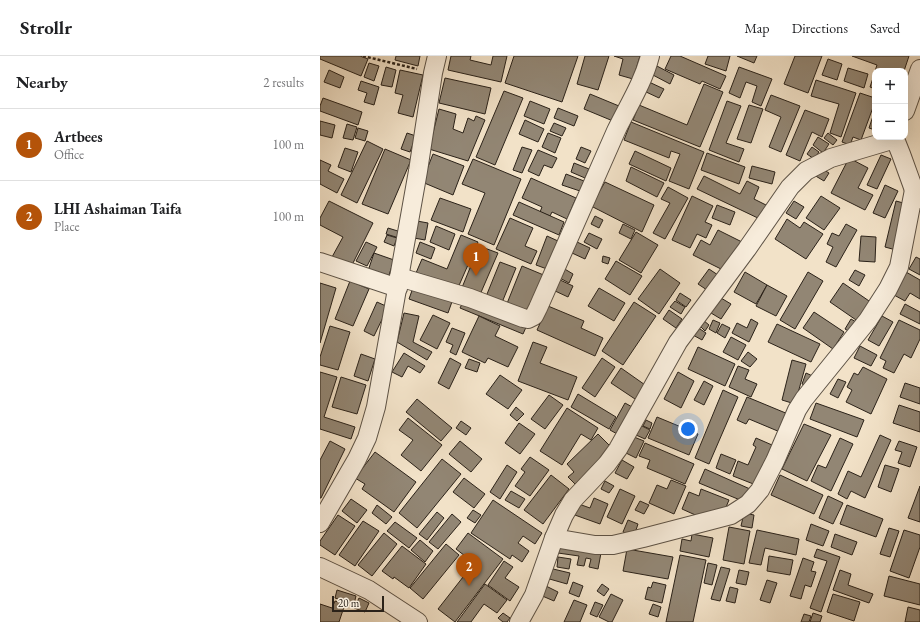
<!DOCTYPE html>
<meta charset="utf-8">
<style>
body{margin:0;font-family:"EB Garamond",serif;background:#f6f6f6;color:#202124}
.controls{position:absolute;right:12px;top:12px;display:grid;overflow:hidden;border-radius:8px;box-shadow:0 4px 16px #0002}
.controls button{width:36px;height:36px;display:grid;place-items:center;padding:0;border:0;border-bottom:1px solid #e0e0e0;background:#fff;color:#202124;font:20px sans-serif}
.scale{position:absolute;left:12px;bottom:10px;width:52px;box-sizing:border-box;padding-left:4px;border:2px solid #2b2219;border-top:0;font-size:11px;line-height:14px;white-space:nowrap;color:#2b2219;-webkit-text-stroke:3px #f7ecdb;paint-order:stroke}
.you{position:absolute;left:368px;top:373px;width:14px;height:14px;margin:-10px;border:3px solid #fff;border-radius:50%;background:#1a73e8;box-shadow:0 0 0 6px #1a73e833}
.badge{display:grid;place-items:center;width:26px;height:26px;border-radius:50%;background:#b45309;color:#fff;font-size:13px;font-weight:700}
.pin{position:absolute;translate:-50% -33px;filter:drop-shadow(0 1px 2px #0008)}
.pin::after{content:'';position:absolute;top:21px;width:14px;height:12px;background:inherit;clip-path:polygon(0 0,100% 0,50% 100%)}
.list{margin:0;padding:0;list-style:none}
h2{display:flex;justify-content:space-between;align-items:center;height:52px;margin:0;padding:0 16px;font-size:17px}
h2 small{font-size:13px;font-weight:400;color:#757577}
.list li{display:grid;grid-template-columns:26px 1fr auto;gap:12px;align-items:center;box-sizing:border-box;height:72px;padding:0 16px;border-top:1px solid #e0e0e0}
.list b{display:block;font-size:15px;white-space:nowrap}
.list p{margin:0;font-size:13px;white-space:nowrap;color:#757577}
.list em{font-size:13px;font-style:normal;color:#757577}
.map{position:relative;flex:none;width:600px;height:566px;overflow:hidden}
header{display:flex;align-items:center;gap:24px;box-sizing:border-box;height:56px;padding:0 20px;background:#fff;border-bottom:1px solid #e0e0e0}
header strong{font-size:19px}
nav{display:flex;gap:22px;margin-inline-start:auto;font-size:14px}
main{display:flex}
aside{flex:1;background:#fff}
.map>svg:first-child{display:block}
</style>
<header>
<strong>Strollr</strong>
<nav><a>Map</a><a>Directions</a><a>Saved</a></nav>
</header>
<main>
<aside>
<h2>Nearby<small>2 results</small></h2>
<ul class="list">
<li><span class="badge">1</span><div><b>Artbees</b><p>Office</p></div><em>100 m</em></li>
<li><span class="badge">2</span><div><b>LHI Ashaiman Taifa</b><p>Place</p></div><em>100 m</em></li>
</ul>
</aside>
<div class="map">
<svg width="600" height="566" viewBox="0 0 600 566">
<rect width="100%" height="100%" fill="#f2e2c8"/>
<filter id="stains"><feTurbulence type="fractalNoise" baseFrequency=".005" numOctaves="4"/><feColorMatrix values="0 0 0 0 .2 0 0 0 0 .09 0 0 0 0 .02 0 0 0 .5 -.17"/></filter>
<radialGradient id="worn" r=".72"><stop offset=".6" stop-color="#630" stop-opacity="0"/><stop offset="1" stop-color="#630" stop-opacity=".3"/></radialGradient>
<!-- building -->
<g fill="#928674" stroke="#2b2219">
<polygon points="0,0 40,0 48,3 41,20 0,3"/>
<polygon points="76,0 100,0 98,10 75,4"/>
<polygon points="131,0 151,0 150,4 171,9 173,0 187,0 181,26 128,14"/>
<polygon points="194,0 258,0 242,46 185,27"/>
<polygon points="265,0 289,0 278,34 257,28"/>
<polygon points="294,0 320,0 313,23 299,19 303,3"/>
<polygon points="351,0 360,0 406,20 400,33 382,25 380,28 345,13"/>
<polygon points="388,0 410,0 406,15 385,8"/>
<polygon points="417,0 437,0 434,7"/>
<polygon points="475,0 502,0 488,37 464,28"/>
<polygon points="532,0 589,0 584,15 555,15 557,9"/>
<polygon points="508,3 522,8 517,24 502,19"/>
<polygon points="49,7 59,10 54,25 44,21"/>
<polygon points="335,9 354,19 350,28 331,18"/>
<polygon points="66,11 76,14 72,31 61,29"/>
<polygon points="419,11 452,23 441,50 432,46 437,30 426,26 420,42 409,37"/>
<polygon points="528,12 548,18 544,32 524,25"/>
<polygon points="9,14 24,21 20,32 4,26"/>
<polygon points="80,14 103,19 93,61 78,57 83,39 75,37"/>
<polygon points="555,16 555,33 550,31"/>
<polygon points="125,22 171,32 165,58 119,47"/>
<polygon points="496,24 536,37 521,81 510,77 519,48 491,40"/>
<polygon points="41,25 59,31 54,49 44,46 47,37 38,34"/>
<polygon points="329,26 344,33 339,42 324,35"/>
<polygon points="384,28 403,36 380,91 313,64 319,49 367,69"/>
<polygon points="184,35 203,42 175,109 156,101"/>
<polygon points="540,37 555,42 555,46 541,84 533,81 530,89 522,86"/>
<polygon points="270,38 299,50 293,65 264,53"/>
<polygon points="451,39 480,50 461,96 449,91 461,61 445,54"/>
<polygon points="3,42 42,56 38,69 0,55 0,50"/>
<polygon points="210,45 230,53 224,68 204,60"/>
<polygon points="407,45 421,50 406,87 424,93 419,106 389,94"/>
<polygon points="429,49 443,53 431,87 417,83"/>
<polygon points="238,52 258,60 254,70 234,62"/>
<polygon points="119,53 136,58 133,73 143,77 148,62 154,65 156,60 165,64 148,105 109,93"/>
<polygon points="485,54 509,63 502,81 492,76 480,105 466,99"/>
<polygon points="555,54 555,74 549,72"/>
<polygon points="205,64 224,73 218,86 199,78"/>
<polygon points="0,65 15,69 12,82 0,79"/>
<polygon points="311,66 384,96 369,133 349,125 360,98 351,95 349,102 304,84"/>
<polygon points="234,67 246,72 242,80 230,75"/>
<polygon points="27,68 37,71 33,84 23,82"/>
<polygon points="38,72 48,75 45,85 35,82"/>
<polygon points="87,77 96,80 90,96 81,93"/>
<polygon points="228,77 241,82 235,97 222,91"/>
<polygon points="508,77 517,84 513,89 504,82"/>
<polygon points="498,81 509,88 503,97 493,89"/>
<polygon points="47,85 63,93 37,147 21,139"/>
<polygon points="202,91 212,94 202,117 193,114"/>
<polygon points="261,91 271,95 265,107 256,103"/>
<polygon points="492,91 499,96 494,103 487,98"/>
<polygon points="25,92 38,96 31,116 18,111"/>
<polygon points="65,93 91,104 68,158 42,148"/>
<polygon points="218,94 237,102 232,112 224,109 219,120 208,115"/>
<polygon points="315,95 351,112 346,125 309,108"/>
<polygon points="387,97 425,111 419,128 381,114"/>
<polygon points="113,98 144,110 133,139 102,126"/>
<polygon points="561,99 571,103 557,133 547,129"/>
<polygon points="529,102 548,112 538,132 553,139 545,154 511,137"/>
<polygon points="153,103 201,123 174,189 148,178 165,137 142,128"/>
<polygon points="0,104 11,109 8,115 24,123 17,137 0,128"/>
<polygon points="254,107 269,113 265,122 251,116"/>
<polygon points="432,110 455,116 452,128 429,122"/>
<polygon points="311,111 344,127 337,141 306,125"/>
<polygon points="499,111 509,117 504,125 494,119"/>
<polygon points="246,118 264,125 260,135 242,129"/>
<polygon points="384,120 420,138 427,125 439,131 434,143 448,150 442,164 377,133"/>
<polygon points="211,122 256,142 247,163 232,156 230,160 220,156 222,151 202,142"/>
<polygon points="285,126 334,149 322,176 271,150"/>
<polygon points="565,129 578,135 565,162 553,157"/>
<polygon points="348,131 368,142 345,183 333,177 350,147 341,143"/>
<polygon points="372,140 393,150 385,166 392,169 386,182 377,178 370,192 352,184"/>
<polygon points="501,140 520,152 504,174 486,162"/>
<polygon points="120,142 151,153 143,176 111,164"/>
<polygon points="9,145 53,167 31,211 12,201 23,181 0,169 0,162"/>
<polygon points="474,145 484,151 476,163 466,157"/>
<polygon points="576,145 587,148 576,194 565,191"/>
<polygon points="199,146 244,166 239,179 193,159"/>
<polygon points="397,149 415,156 410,169 392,162"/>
<polygon points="275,160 283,164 279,172 271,168"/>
<polygon points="190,162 213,172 205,190 217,195 211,208 176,193"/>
<polygon points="467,163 480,172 484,166 503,178 486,203 455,183"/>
<polygon points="97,165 108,167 105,184 94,182"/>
<polygon points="303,168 315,174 311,183 299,177"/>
<polygon points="526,168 537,174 516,211 506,206 513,191 507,188 512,177 519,180"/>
<polygon points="116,170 135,178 129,194 110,186"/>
<polygon points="68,172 81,176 79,182 66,178"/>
<polygon points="398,174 422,186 407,216 373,199 381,184 390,189"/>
<polygon points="316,176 338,189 321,217 299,204"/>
<polygon points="269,177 282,183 277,193 264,186"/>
<polygon points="67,179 77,182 74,190 64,186"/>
<polygon points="141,179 158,186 137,234 96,217 102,203 127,213"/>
<polygon points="227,180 238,185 227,213 216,209"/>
<polygon points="541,180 556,181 555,206 539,205"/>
<polygon points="46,186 57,191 47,210 36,205"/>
<polygon points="100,186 115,192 111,203 96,197"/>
<polygon points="257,186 270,192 265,203 252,197"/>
<polygon points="159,190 178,197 159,241 141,234"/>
<polygon points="54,197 74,204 68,222 48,215"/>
<polygon points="283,200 290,202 288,208 282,206"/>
<polygon points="596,201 600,203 600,219 589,213"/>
<polygon points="296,205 322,220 310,239 285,223"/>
<polygon points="180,206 196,212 181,249 165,243"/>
<polygon points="202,210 226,220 210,260 186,250"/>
<polygon points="243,212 253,218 249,227 238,221"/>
<polygon points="340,213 360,227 339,258 318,243"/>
<polygon points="389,213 398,219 387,234 378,228"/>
<polygon points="535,214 545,219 539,230 529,224"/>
<polygon points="425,216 447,229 436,248 414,236"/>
<polygon points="488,216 503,225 475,273 460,264"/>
<polygon points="586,216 600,224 600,243 590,237 585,245 574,239"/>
<polygon points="238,223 253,230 248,241 233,234"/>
<polygon points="30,225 49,233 33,270 15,263"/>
<polygon points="95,226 134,240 128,257 89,243"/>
<polygon points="0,227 16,232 0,287"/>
<polygon points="523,227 552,247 539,266 510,246"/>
<polygon points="447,229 467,240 456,260 436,250"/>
<polygon points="279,232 305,247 294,265 268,250"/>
<polygon points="360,237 371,244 366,251 356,244"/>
<polygon points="401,242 411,248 401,263 391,257"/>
<polygon points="144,244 207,269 203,278 140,252"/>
<polygon points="355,245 365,251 361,258 350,251"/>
<polygon points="57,246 68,251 54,280 44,275"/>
<polygon points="314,246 336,260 303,309 282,295"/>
<polygon points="585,248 600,256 600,268 580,258"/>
<polygon points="228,250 264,265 261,272 283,282 275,300 217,274"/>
<polygon points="349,254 362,263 356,272 343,263"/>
<polygon points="494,256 524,276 513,293 483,272"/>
<polygon points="84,257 99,260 93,286 112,296 107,304 77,286"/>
<polygon points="113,259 130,267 117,293 100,284"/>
<polygon points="159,260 180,270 175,280 198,291 188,311 168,302 165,307 142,296"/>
<polygon points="562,260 573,266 559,290 548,284"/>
<polygon points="431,263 438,267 429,286 412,277 417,267 427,272"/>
<polygon points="531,263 541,269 535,279 525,273"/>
<polygon points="383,264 389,269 385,275 379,269"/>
<polygon points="393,264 400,267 396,277 389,273"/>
<polygon points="579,264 600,274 600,283 591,302 584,298 574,317 563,312 566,305 560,302"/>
<polygon points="402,268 410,272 405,282 397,277"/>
<polygon points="457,268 500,288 491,306 448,286"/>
<polygon points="10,270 30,276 18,314 0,309 0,301"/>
<polygon points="377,271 386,277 382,284 373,279"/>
<polygon points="132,272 145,277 136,299 130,296 133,289 126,286"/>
<polygon points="411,281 426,289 418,304 403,296"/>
<polygon points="213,286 227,291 220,307 257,321 248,344 198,325"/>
<polygon points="540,290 557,299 551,310 534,302"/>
<polygon points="378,291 415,308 405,330 368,313"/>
<polygon points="428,296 437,303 430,311 421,305"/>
<polygon points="84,297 105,310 100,317 88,310 82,321 72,316"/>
<polygon points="41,298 55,303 48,325 34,320"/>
<polygon points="130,302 141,308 129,333 118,327"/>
<polygon points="282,302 295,311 275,341 262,332"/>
<polygon points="149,303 160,307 157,316 145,312"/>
<polygon points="472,304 486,308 475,348 462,344"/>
<polygon points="418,310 429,314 425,323 437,328 431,341 409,331"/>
<polygon points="543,311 567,323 551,358 526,346 532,334 527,331 534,317 538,319"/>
<polygon points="301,312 328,331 318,345 291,327"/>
<polygon points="0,316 17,321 4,361 35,371 31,383 0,373"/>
<polygon points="358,316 374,325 361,352 344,343"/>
<polygon points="486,317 497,322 493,332 482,328"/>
<polygon points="180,319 202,334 188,353 166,338"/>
<polygon points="21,321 46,329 37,358 12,351"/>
<polygon points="518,323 526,326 518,342 510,338"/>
<polygon points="384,325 393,330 384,349 374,344"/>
<polygon points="585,327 600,332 600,348 580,341"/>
<polygon points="403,334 418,341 389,408 375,402"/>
<polygon points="258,338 296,361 289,373 251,351"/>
<polygon points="229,339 243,349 225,373 211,363"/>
<polygon points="427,341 468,358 460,376 429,363 426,368 417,364"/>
<polygon points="97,343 132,372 121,385 86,356"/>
<polygon points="305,347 314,352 299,379 290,374"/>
<polygon points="496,347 544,364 537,381 490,363"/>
<polygon points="579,349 600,356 600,376 573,367"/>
<polygon points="196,351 204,358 197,365 190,359"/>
<polygon points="247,352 278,372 271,384 261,378 242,409 220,395"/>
<polygon points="337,361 378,378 369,399 328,382"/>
<polygon points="88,362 122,389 101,415 81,399 93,384 79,374"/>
<polygon points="326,364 332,367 330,373 323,370"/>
<polygon points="141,365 151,372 146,379 136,372"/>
<polygon points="199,367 215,378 200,398 185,387"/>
<polygon points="484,368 511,379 487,425 462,413"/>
<polygon points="320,369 330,374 325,383 316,379"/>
<polygon points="278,378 292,392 255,428 248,421 254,416 247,408"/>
<polygon points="560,379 571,384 545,442 531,435 527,443 518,438 528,415 541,421"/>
<polygon points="314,381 324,385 316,402 306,397"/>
<polygon points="436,382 452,389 436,429 413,420 418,405 428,409 436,391 433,389"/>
<polygon points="520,382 533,388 511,435 491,425 498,409 506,412"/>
<polygon points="10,385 25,393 1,442 0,442 0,404"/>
<polygon points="140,385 162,403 151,416 129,398"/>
<polygon points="579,385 597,391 590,411 578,407 582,396 575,394"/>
<polygon points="325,387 374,408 365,428 327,412 330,404 319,400"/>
<polygon points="55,396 96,426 74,456 42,433 45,428 35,422"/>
<polygon points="401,398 416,404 410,418 396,412"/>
<polygon points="210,401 229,414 210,440 195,430 205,416 201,413"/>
<polygon points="122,403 141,418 97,472 79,457"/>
<polygon points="302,404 314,411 307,423 295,417"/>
<polygon points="187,409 197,416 180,443 170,436"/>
<polygon points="565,409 579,413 571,436 558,431"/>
<polygon points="385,413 430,433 425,446 379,427"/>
<polygon points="231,419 249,433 223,468 204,454"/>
<polygon points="460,419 503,439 494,458 451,439"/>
<polygon points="144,422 165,438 154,452 133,436"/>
<polygon points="351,424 366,430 354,458 329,447 337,429 347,433"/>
<polygon points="285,425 294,430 289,437 281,433"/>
<polygon points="600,430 600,466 588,462"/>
<polygon points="300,433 315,440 302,468 287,461"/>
<polygon points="381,433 409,444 404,456 382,462 362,453 369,436 379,440"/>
<polygon points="191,435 205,443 199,452 185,444"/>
<polygon points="508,440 523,447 513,468 499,462"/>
<polygon points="274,442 288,448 280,468 252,458 256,447 270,452"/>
<polygon points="31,443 47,454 37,467 22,455"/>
<polygon points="173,444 222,477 215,488 203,480 198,487 209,495 202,506 192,499 190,503 151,477"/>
<polygon points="320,445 329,449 324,458 315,454"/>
<polygon points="57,449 72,461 66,468 52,457"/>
<polygon points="527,449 563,463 556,481 520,468"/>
<polygon points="153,454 161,459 155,467 147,462"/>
<polygon points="117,456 124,462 107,484 99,478"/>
<polygon points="424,457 434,459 432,472 421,470"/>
<polygon points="132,458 141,466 118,493 109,486"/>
<polygon points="18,459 35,470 15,499 0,489 0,485"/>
<polygon points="308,464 318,468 314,480 303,476"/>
<polygon points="43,465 59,475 35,510 19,499"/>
<polygon points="75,466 97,482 89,492 67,475"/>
<polygon points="491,468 509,475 503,490 486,484"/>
<polygon points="409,471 430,475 424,508 403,504"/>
<polygon points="569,472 579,475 570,501 560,498"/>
<polygon points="437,474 479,483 476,499 445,492 441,509 429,507"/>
<polygon points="584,474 600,479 600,491 589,522 570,515"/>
<polygon points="64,477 77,488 52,520 38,509"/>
<polygon points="148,477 183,503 135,566 118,553 154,507 136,493"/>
<polygon points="372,478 393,482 389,501 360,495 362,483 371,485"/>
<polygon points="515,478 537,486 532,499 511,491"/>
<polygon points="100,484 113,495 105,506 91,494"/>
<polygon points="126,488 139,499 103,543 90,532"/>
<polygon points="239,489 281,497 278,513 269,511 271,503 266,502 264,510 257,509 259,500 238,497"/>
<polygon points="82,490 106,508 89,532 74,521 73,523 62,515"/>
<polygon points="307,493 353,501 348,523 303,515"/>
<polygon points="497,493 520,501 501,556 490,552 507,505 494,501"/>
<polygon points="360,499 386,504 373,566 346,566"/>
<polygon points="449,500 473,504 470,519 447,515"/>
<polygon points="238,501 251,503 249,513 237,511"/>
<polygon points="483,502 494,506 491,515 496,516 491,531 485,529 481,543 470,540"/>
<polygon points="184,505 193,511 185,522 199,531 190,545 168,529"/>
<polygon points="388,507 397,509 392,529 384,527"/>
<polygon points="401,511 410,513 400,545 391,543"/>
<polygon points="229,512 250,517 247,528 226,522"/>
<polygon points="419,514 429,516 426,529 416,527"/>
<polygon points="520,514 531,518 528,529 553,538 549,547 513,534"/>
<polygon points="569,520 600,528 600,549 564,540"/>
<polygon points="447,524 457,527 450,547 440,544"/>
<polygon points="253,526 263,530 259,541 249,537"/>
<polygon points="333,526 346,529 342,547 325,543 328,531 331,532"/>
<polygon points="165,528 187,544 177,557 164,548 151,566 137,566"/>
<polygon points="282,528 289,533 284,540 277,535"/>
<polygon points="224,529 238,536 234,545 220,539"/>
<polygon points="410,531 418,533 415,547 406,545"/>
<polygon points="17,534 36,540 34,548 15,542"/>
<polygon points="291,538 303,544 292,566 289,566 279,561"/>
<polygon points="513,538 540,546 534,565 507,556"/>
<polygon points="39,542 49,547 45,556 34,552"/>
<polygon points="254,544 267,549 260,566 244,566"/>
<polygon points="15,545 25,548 19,566 0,566 0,548 12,552"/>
<polygon points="275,546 283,549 277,561 270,558"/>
<polygon points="333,548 341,551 338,561 329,558"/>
<polygon points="588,551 600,554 600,566 585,566"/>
<polygon points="183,557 190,562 187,566 183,566 178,562"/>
<polygon points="493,557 502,560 500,566 490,566"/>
<polygon points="484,558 491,560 489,566 481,566"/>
</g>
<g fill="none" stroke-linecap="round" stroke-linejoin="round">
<defs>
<g id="minor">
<polyline points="585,55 600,13"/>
<polyline points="575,81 575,83 581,98 594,134 600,143"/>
<polyline points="0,206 78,232"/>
<path d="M79,221L150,242L203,262L208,263L214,260L218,252C244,193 270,134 296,75C308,50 323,27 330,0"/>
<polyline points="0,467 37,403 47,382 56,351 98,115 113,17 117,0"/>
<polyline points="234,482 275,489 293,489 323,482 411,459 428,448 440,434 455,405 477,354 484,343 548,264 568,233 579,211 594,134"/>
<polyline points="0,511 49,534 98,566"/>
<polyline points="199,566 214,539 234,482 244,459 253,444 287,408 298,393 358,286 427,193 470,131 486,115 511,102 575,83"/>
</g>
</defs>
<!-- minor casing -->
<use href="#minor" stroke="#5d5245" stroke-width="20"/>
<!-- path -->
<polyline stroke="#2b2219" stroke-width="2.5" stroke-dasharray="3 2" stroke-linecap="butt" points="43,0 97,13"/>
<!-- minor -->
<use href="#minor" stroke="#f7ecdb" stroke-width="18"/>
</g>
<rect width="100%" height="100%" filter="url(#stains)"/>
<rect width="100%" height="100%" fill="url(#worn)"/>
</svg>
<div class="controls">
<button>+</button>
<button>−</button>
</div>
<div class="scale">20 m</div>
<div class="you"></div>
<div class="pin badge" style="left:156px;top:220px">1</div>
<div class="pin badge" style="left:149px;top:530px">2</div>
</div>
</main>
